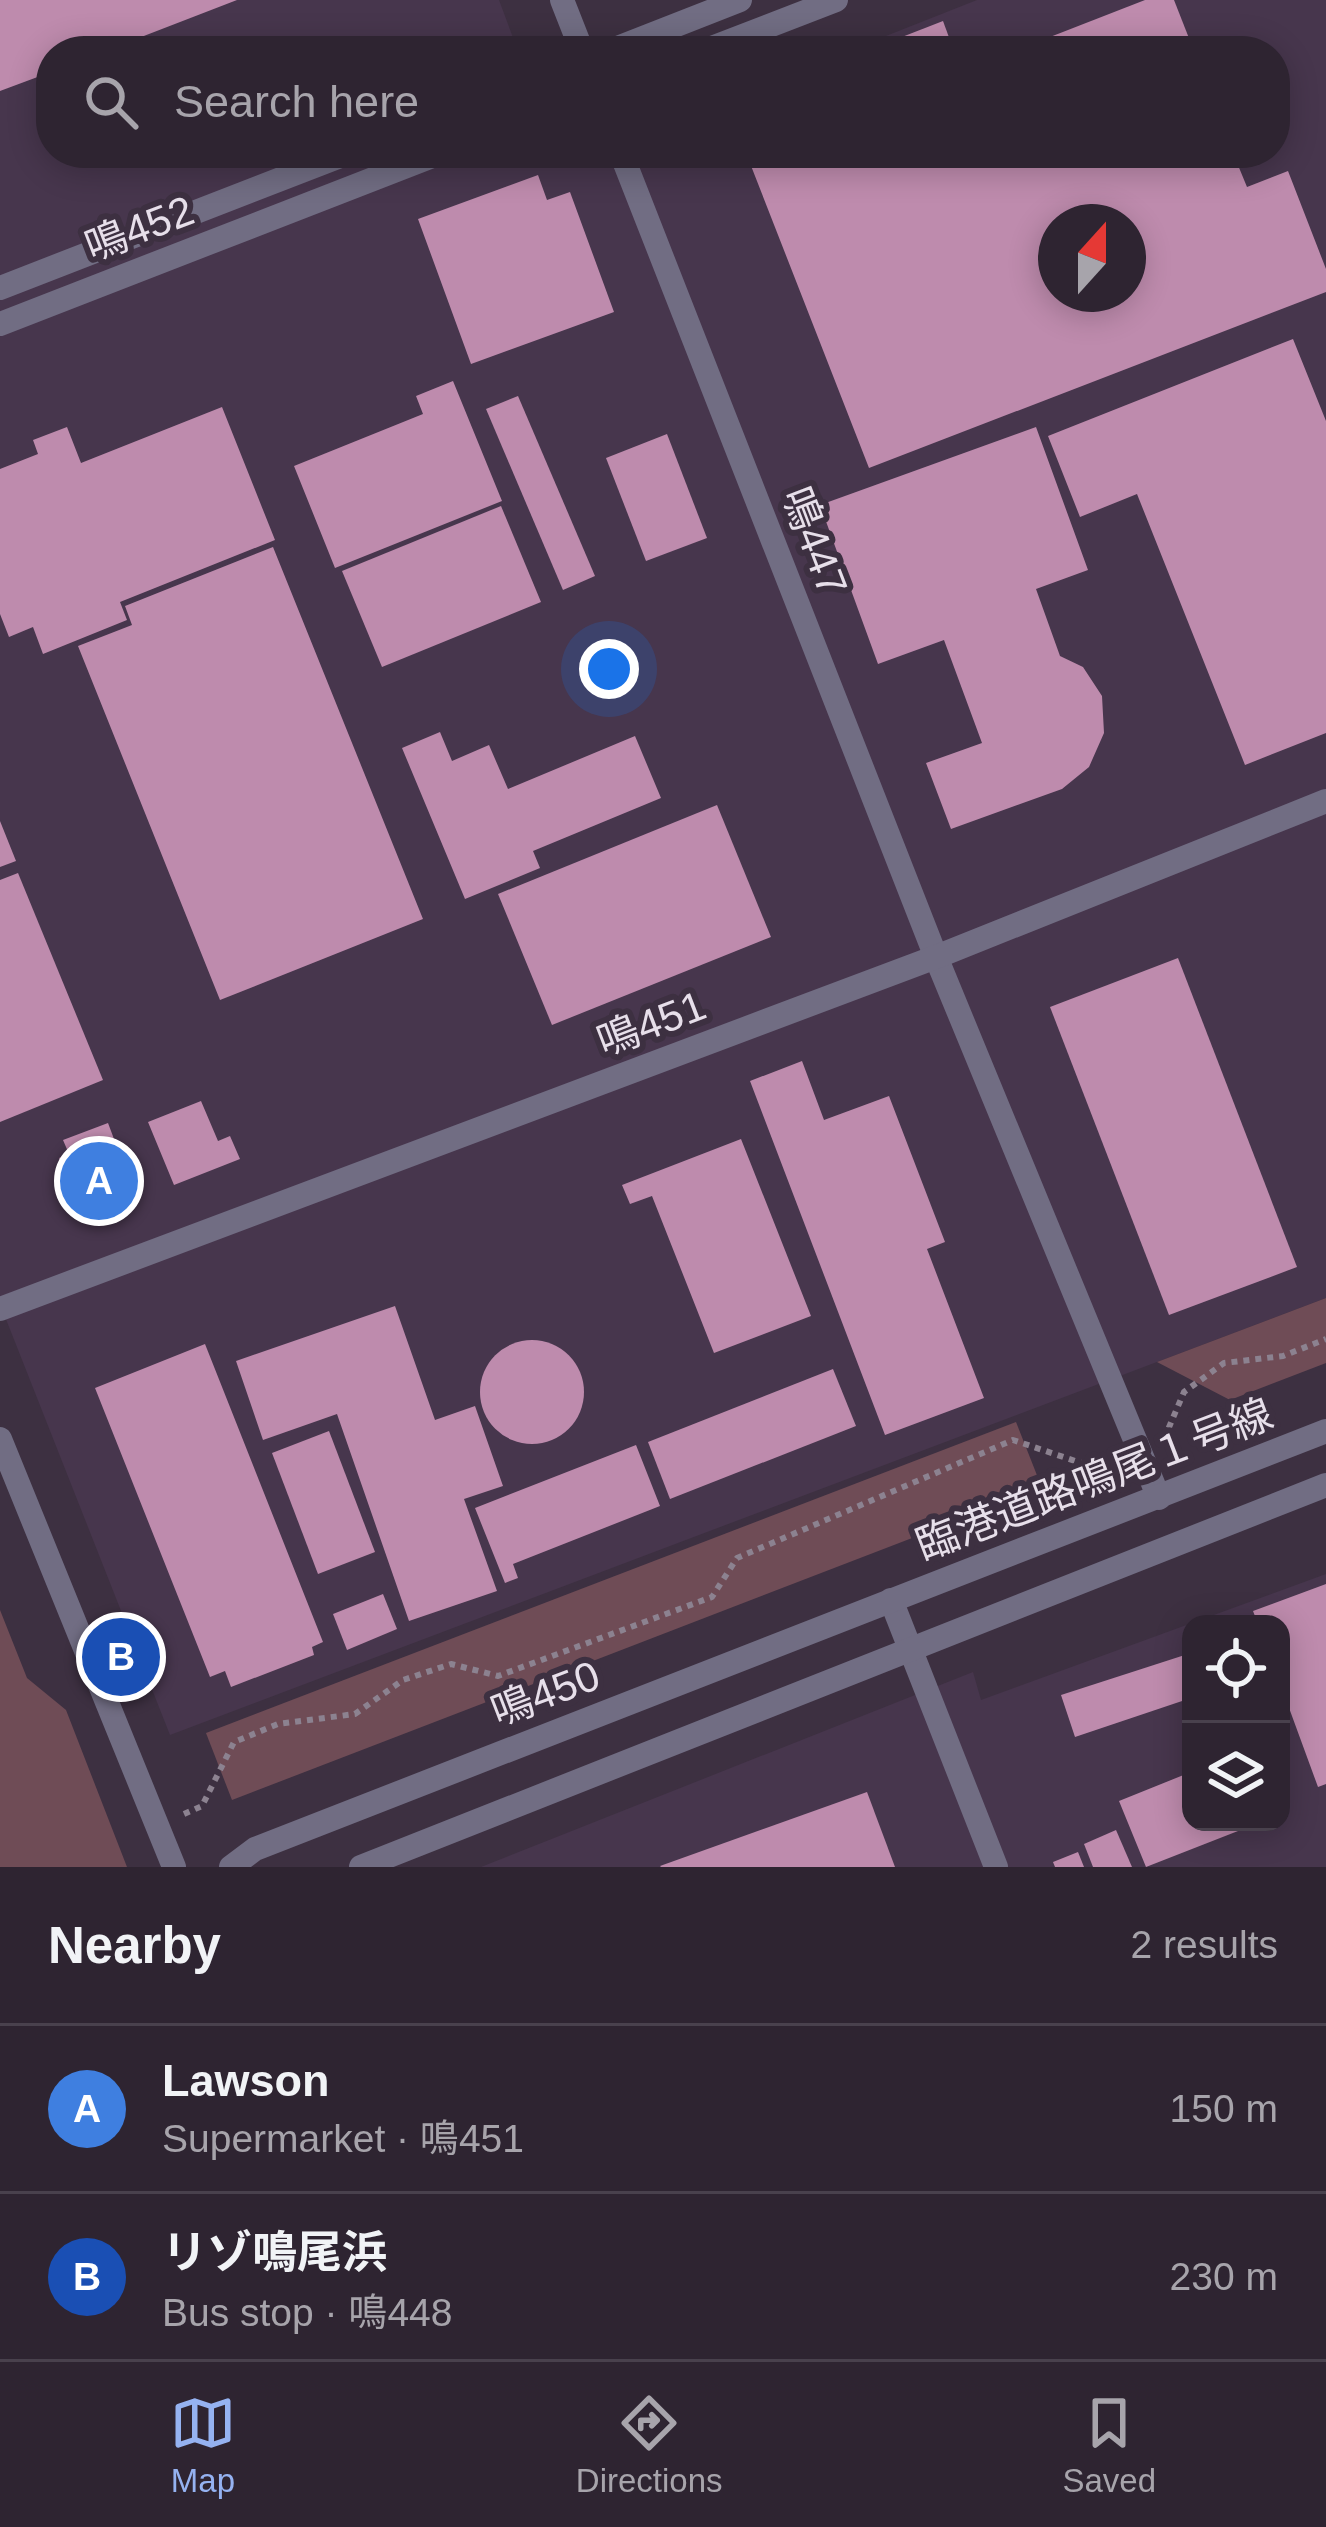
<!DOCTYPE html>
<meta charset="utf-8">
<style>
body{margin:0;font-family:Helvetica,"Noto Sans JP",sans-serif;background:#3a303d;color:#f1f3f6}
.controls{position:absolute;right:36px;bottom:36px;display:grid;overflow:hidden;border-radius:24px;box-shadow:0 6px 30px #0003}
.controls button{width:108px;height:108px;display:grid;place-items:center;padding:0;border:0;border-bottom:3px solid #49414d;background:#2e2431;color:#f1f3f6;font:60px sans-serif}
.compass{position:absolute;left:1038px;top:204px;width:108px;height:108px;border-radius:50%;background:#2e2431;box-shadow:0 6px 30px #0003;rotate:21deg}
.you{position:absolute;left:609px;top:669px;width:42px;height:42px;margin:-30px;border:9px solid #fff;border-radius:50%;background:#1a73e8;box-shadow:0 0 0 18px #1a73e833}
.badge{display:grid;place-items:center;width:78px;height:78px;border-radius:50%;background:#95b2f1;color:#fff;font-size:39px;font-weight:700}
.pin{position:absolute;translate:-50% -50%;border:6px solid #fff;box-shadow:0 3px 12px #0006}
.list{margin:0;padding:0;list-style:none}
h2{display:flex;justify-content:space-between;align-items:center;height:156px;margin:0;padding:0 48px;font-size:51px}
h2 small{font-size:39px;font-weight:400;color:#a7a4ab}
.list li{display:grid;grid-template-columns:78px 1fr auto;gap:36px;align-items:center;box-sizing:border-box;height:168px;padding:0 48px;border-top:3px solid #49414d}
.list b{display:block;font-size:45px;white-space:nowrap}
.list p{margin:0;font-size:39px;white-space:nowrap;color:#a7a4ab}
.list em{font-size:39px;font-style:normal;color:#a7a4ab}
.icon{flex:none;width:66px;height:66px;fill:none;stroke:currentColor;stroke-width:2;stroke-linecap:round;stroke-linejoin:round}
.map{position:relative;flex:none;width:1326px;height:1867px;overflow:hidden}
.search{position:absolute;background:#2e2431;box-shadow:0 6px 30px #0003;left:36px;right:36px;top:36px;height:132px;display:flex;align-items:center;gap:30px;box-sizing:border-box;padding:0 42px;border-radius:48px;color:#a7a4ab;font-size:45px}
.sheet{height:492px;background:#2e2431}
nav{display:flex;justify-content:space-around;align-items:center;box-sizing:border-box;height:168px;border-top:3px solid #49414d;background:#2e2431;font-size:33px;color:#a7a4ab}
nav a{display:grid;justify-items:center;gap:6px}
nav .on{color:#95b2f1}
.map>svg:first-child{display:block}
</style>
<div class="map">
<svg width="1326" height="1867" viewBox="0 0 1326 1867">
<rect width="100%" height="100%" fill="#3d3041"/>
<!-- built -->
<g fill="#47364d" fill-rule="evenodd">
<path d="M0,0H499L518,51H51V153H561L575,159L590,153H1275V51H848L977,0H1326V1298L170,1735L0,1304ZM1056,222H1128V294H1056Z"/>
<path d="M1326,1574V1867H481L973,1672L981,1700ZM1191,1624H1281V1822H1191Z"/>
</g>
<!-- green -->
<g fill="#6f4c56">
<polygon points="1326,1298 1326,1363 1230,1400 1157,1362"/>
<polygon points="1016,1422 1042,1488 232,1800 206,1733"/>
<polygon points="0,1610 27,1678 66,1710 127,1867 0,1867"/>
</g>
<!-- building -->
<g fill="#be8bad" fill-rule="evenodd">
<polygon points="0,0 237,0 105,51 51,51 51,72 0,91"/>
<polygon points="1145,0 1174,0 1194,51 1014,51"/>
<polygon points="943,21 954,51 866,51"/>
<path d="M746,153H1233L1247,187L1288,171L1326,269V292L869,468ZM1056,222H1128V294H1056Z"/>
<polygon points="538,175 547,200 570,192 614,312 471,364 418,219"/>
<polygon points="1293,339 1326,421 1326,733 1245,765 1137,494 1080,517 1048,436"/>
<polygon points="453,381 502,501 335,568 294,466 423,414 416,396"/>
<polygon points="518,396 595,576 563,590 486,409"/>
<polygon points="222,407 275,540 120,602 127,620 43,654 33,627 9,637 0,614 0,469 38,454 33,440 67,427 81,463"/>
<polygon points="1036,427 1088,570 1036,589 1060,656 1083,667 1102,696 1104,733 1089,767 1062,789 951,829 926,763 982,743 944,640 878,664 820,505"/>
<polygon points="667,434 707,538 646,561 606,458"/>
<polygon points="501,506 541,602 382,667 342,571"/>
<polygon points="273,547 423,919 220,1000 78,646 132,625 125,606"/>
<polygon points="440,732 452,761 489,745 508,789 635,736 661,798 533,851 540,868 465,899 402,748"/>
<polygon points="717,805 771,937 552,1025 498,894"/>
<polygon points="0,821 16,861 0,867"/>
<polygon points="18,873 103,1080 0,1122 0,880"/>
<polygon points="1178,958 1297,1267 1169,1315 1050,1007"/>
<polygon points="802,1061 824,1120 889,1096 945,1242 927,1249 984,1398 885,1435 750,1081"/>
<polygon points="201,1101 218,1141 230,1136 240,1159 174,1185 148,1122"/>
<polygon points="108,1123 138,1203 84,1223 59,1158 69,1154 63,1140"/>
<polygon points="741,1139 811,1316 714,1353 652,1196 630,1204 622,1185"/>
<polygon points="395,1306 435,1420 475,1406 503,1486 464,1499 497,1591 409,1621 337,1414 263,1440 236,1361"/>
<circle cx="532" cy="1392" r="52"/>
<polygon points="205,1344 323,1642 312,1647 314,1655 231,1687 225,1671 210,1677 95,1388"/>
<polygon points="833,1369 856,1426 670,1499 648,1442"/>
<polygon points="329,1431 375,1552 318,1574 272,1453"/>
<polygon points="636,1445 660,1506 513,1564 518,1578 505,1583 475,1508"/>
<polygon points="1326,1584 1326,1784 1318,1787 1281,1686 1281,1624 1258,1624 1253,1611"/>
<polygon points="383,1594 397,1629 347,1650 333,1614"/>
<polygon points="1191,1653 1191,1698 1075,1737 1061,1695"/>
<polygon points="1191,1772 1191,1822 1261,1822 1146,1867 1119,1801"/>
<polygon points="867,1792 895,1867 661,1867 660,1866"/>
<polygon points="1116,1830 1132,1867 1093,1867 1084,1844"/>
<polygon points="1078,1852 1084,1867 1055,1867 1053,1862"/>
</g>
<g fill="none" stroke-linecap="round" stroke-linejoin="round">
<!-- path -->
<g stroke="#8c8290" stroke-width="6" stroke-dasharray="6 6" stroke-linecap="butt">
<polyline points="1164,1439 1184,1392 1224,1363 1283,1356 1326,1339"/>
<polyline points="184,1814 202,1806 234,1742 278,1724 355,1714 403,1680 451,1664 498,1676 712,1597 737,1558 1013,1440 1093,1467"/>
</g>
<!-- tertiary -->
<g stroke="#716d83" stroke-width="24">
<polyline points="562,0 582,51"/>
<polyline points="610,51 740,0"/>
<polyline points="704,51 836,0"/>
<polyline points="621,153 936,957 1159,1498"/>
<polyline points="0,288 348,153"/>
<polyline points="0,324 440,153"/>
<polyline points="0,1309 936,957 1326,801"/>
<polyline points="0,1439 174,1867"/>
<polyline points="891,1600 996,1867"/>
<polyline points="231,1867 255,1849 1326,1431"/>
<polyline points="361,1867 1326,1485"/>
</g>
</g>
<g text-anchor="middle" stroke-width="12" stroke-linejoin="round" paint-order="stroke">
<!-- street labels -->
<g font-size="42" fill="#e7dfea" stroke="#3d3041">
<text transform="translate(139 228) rotate(-21)" y="15">鳴452</text>
<text transform="translate(815 541) rotate(69)" y="15">鳴447</text>
<text transform="translate(651 1023) rotate(-21)" y="15">鳴451</text>
<text transform="translate(1094 1479) rotate(-21)" y="15">臨港道路鳴尾１号線</text>
<text transform="translate(545 1693) rotate(-21)" y="15">鳴450</text>
</g>
</g>
</svg>
<div class="controls">
<button><svg class="icon" aria-label="locate" viewBox="0 0 24 24"><circle cx="12" cy="12" r="6"/><path d="M12 2v4M12 18v4M2 12h4M18 12h4"/></svg></button>
<button><svg class="icon" aria-label="layers" viewBox="0 0 24 24"><path d="M12 4l9 5-9 5-9-5zM3 14l9 5 9-5"/></svg></button>
</div>
<svg class="compass" viewBox="-18 -18 36 36"><path d="M0-13l5 13h-10z" fill="#e53935"/><path d="M0 13l5-13h-10z" fill="#a7a4ab"/></svg>
<div class="you"></div>
<div class="pin badge" style="left:99px;top:1181px;background:#3f7fe0">A</div>
<div class="pin badge" style="left:121px;top:1657px;background:#1a4fb4">B</div>
<div class="search"><svg class="icon" aria-label="search" viewBox="0 0 24 24"><circle cx="10" cy="10" r="6"/><path d="M15 15l6 6"/></svg>Search here</div>
</div>
<section class="sheet">
<h2>Nearby<small>2 results</small></h2>
<ul class="list">
<li><span class="badge" style="background:#3f7fe0">A</span><div><b>Lawson</b><p>Supermarket · 鳴451</p></div><em>150 m</em></li>
<li><span class="badge" style="background:#1a4fb4">B</span><div><b>リゾ鳴尾浜</b><p>Bus stop · 鳴448</p></div><em>230 m</em></li>
</ul>
</section>
<nav>
<a class="on"><svg class="icon" aria-label="map" viewBox="0 0 24 24"><path d="M3 6l6-2 6 2 6-2v14l-6 2-6-2-6 2zM9 4v14M15 6v14"/></svg>Map</a>
<a><svg class="icon" aria-label="directions" viewBox="0 0 24 24"><path d="M12 3l9 9-9 9-9-9zM9 14v-3h6M13 9l2 2-2 2"/></svg>Directions</a>
<a><svg class="icon" aria-label="saved" viewBox="0 0 24 24"><path d="M7 4h10v16l-5-4-5 4z"/></svg>Saved</a>
</nav>
